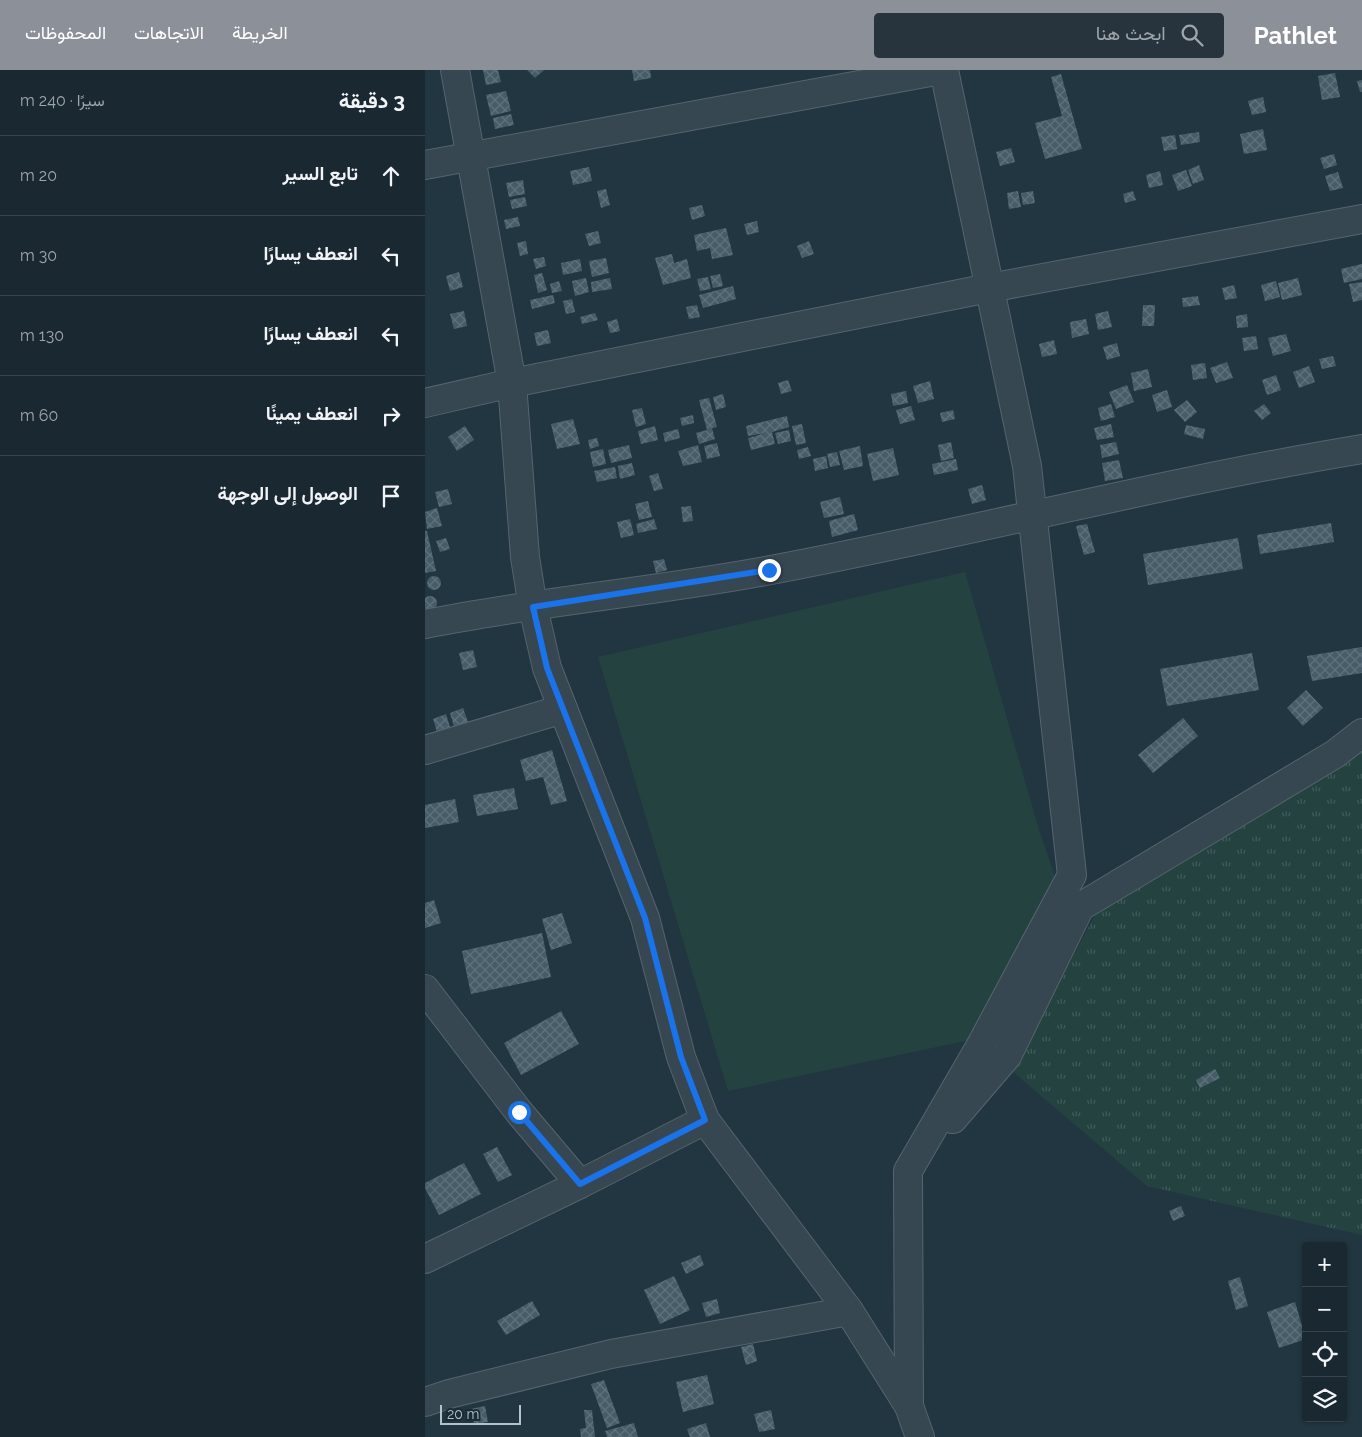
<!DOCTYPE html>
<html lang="ar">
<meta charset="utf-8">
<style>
body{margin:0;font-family:Raleway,Vazirmatn,sans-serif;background:#27343d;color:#f1f3f6;direction:rtl}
.controls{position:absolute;right:15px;bottom:15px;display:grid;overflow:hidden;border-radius:5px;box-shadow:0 1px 4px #0004}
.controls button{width:45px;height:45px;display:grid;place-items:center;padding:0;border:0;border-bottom:1px solid #38444d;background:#1a2831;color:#f1f3f6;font:25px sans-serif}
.scale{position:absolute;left:15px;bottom:12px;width:81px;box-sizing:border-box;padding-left:5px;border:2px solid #b3c2cc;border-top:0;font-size:14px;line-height:18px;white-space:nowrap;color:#b3c2cc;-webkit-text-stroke:4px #1c2c36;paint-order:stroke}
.stop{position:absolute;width:15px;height:15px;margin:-11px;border:4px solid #1a73e8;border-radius:50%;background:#fff}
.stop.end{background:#1a73e8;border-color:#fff;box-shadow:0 1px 5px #0008}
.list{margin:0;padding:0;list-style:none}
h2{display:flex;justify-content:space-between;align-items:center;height:65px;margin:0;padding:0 20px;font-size:21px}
h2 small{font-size:16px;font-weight:400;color:#9fa6ab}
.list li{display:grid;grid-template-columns:32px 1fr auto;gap:15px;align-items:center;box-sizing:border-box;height:80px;padding:0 20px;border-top:1px solid #38444d}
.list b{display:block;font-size:19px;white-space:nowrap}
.list em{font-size:16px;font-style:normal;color:#9fa6ab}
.icon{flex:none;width:28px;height:28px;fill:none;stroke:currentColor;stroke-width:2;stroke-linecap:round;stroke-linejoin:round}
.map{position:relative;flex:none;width:937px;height:1367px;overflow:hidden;direction:ltr}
header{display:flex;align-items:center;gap:30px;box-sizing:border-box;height:70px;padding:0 25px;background:#8c9099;color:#fff}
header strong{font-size:24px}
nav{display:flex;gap:28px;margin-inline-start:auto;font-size:18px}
.search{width:350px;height:45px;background:#27343d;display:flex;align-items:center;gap:12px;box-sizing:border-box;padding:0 18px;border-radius:5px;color:#9fa6ab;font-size:19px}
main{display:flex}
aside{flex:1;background:#1a2831}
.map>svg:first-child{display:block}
</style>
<header>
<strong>Pathlet</strong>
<div class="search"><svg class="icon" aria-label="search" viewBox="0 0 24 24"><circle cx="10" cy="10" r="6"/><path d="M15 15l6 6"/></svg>ابحث هنا</div>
<nav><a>الخريطة</a><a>الاتجاهات</a><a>المحفوظات</a></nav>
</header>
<main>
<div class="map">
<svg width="937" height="1367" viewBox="0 0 937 1367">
<defs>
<pattern id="grass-tufts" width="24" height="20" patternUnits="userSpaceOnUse" patternTransform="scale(1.25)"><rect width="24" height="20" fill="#244240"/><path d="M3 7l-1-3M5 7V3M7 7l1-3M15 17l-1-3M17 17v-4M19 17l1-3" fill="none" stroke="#415c5a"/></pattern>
<pattern id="building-cross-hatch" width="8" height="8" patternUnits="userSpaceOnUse" patternTransform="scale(1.25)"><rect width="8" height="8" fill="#465c68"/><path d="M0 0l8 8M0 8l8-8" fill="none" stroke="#5e727c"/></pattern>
</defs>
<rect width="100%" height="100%" fill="#223641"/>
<!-- grass -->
<polygon fill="url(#grass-tufts)" points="937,682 937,1165 722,1116 587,1001 670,845"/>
<!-- garden -->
<polygon fill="#244240" points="540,502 614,760 638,829 550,969 303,1021 173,587"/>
<!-- building -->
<g fill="url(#building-cross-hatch)">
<polygon points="58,0 73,0 76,12 61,15"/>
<polygon points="102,0 119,0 110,8"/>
<polygon points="207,0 225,0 226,8 209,11"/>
<polygon points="910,3 915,27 897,30 893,6"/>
<polygon points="636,4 657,79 620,89 610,53 637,46 626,7"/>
<polygon points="937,10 937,22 935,22 932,11"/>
<polygon points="81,21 86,41 66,46 61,25"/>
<polygon points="838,27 841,42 827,45 823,31"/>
<polygon points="86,44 89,55 70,59 68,48"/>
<polygon points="838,59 842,80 819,84 815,64"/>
<polygon points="774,62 775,72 756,75 754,65"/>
<polygon points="750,65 752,79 739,81 736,67"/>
<polygon points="586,78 590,92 575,96 571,82"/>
<polygon points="909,84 912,95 899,99 895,88"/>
<polygon points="774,95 779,110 768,114 763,100"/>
<polygon points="164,97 167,111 148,115 145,101"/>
<polygon points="761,100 767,116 753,121 747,105"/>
<polygon points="735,101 738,115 724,118 721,105"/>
<polygon points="913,102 918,118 905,121 900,106"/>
<polygon points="98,110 100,124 84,127 81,113"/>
<polygon points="181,119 185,135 176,138 172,121"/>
<polygon points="593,121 596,137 584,139 582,123"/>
<polygon points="608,121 610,133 598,135 596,123"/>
<polygon points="708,121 711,130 700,133 698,124"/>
<polygon points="100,127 102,136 87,139 85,130"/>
<polygon points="277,135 280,146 267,150 264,138"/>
<polygon points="93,147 95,156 81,159 79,150"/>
<polygon points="332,151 334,162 322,165 319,154"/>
<polygon points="301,158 308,185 287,189 285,178 272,181 269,165"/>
<polygon points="173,161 176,173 164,176 160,164"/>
<polygon points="101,171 103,184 95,186 92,173"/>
<polygon points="384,171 389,184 377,188 372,176"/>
<polygon points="247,184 249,193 262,189 266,208 238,215 230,188"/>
<polygon points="119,187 121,196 111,199 108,189"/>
<polygon points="181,188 184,203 167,207 164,191"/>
<polygon points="155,189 157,201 138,205 136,193"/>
<polygon points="937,194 937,209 919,213 916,199"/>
<polygon points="34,202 38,217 25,221 21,206"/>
<polygon points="117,203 122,220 113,223 109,205"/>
<polygon points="295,204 298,216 288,218 285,206"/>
<polygon points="283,207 286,219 275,221 272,209"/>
<polygon points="161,208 164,222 150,226 147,211"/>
<polygon points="185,208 187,219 167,222 166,212"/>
<polygon points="873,208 877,225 857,230 853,213"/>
<polygon points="134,211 137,221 127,223 125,214"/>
<polygon points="851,211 855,227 840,231 836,215"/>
<polygon points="937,212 937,230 928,232 924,214"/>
<polygon points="809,215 812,228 800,230 797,218"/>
<polygon points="308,216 311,229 278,238 274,225"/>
<polygon points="128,225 130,233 107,239 105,230"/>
<polygon points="773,226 775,235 758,237 757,228"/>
<polygon points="147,229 150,242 141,244 138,231"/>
<polygon points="272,235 275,247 264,249 261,237"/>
<polygon points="718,235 730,235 729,256 717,256"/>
<polygon points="39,241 42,256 29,259 25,244"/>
<polygon points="683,241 687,257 673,260 670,244"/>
<polygon points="170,243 173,250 157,254 155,247"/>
<polygon points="822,244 823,257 812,258 811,246"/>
<polygon points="192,249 195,261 185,263 182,252"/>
<polygon points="661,249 664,264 647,268 645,252"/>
<polygon points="123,260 126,273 112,276 109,263"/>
<polygon points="861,264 866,281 848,286 843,268"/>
<polygon points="831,266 833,279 819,281 817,268"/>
<polygon points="629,270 632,284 617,287 614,274"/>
<polygon points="692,273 695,286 682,290 678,277"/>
<polygon points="908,286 911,296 897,299 894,289"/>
<polygon points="802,292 808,308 791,313 785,298"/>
<polygon points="780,293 782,308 768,310 766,295"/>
<polygon points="884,296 890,312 874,318 868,302"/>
<polygon points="723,299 727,317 709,321 706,303"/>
<polygon points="851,305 856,320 842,325 837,310"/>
<polygon points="363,310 367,321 356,324 353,313"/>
<polygon points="505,311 509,329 493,333 488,316"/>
<polygon points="702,315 709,332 691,339 684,322"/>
<polygon points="742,320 747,337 732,342 727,325"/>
<polygon points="481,321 483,333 468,336 466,324"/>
<polygon points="298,324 301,337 291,340 288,327"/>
<polygon points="284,328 292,357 287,358 290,369 274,374 271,363 282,360 274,330"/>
<polygon points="762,330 772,342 760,352 749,340"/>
<polygon points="686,334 690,347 676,351 673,338"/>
<polygon points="839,334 846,343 837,350 829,341"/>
<polygon points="486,336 490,350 475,354 471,340"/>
<polygon points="217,338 221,354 211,357 207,340"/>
<polygon points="528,340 530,349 517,352 515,343"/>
<polygon points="268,345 269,353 257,356 255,348"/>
<polygon points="362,346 364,357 347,362 350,374 326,380 323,368 341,363 323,366 321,356"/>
<polygon points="148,349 155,374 132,379 126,354"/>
<polygon points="377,354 381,373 371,375 367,356"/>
<polygon points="686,354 689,367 672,370 669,358"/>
<polygon points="761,355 780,359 778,369 759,364"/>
<polygon points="40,356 49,370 32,381 23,367"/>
<polygon points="230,356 233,370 216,374 213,361"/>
<polygon points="253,359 255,368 240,372 238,363"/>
<polygon points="364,360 366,371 353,374 350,363"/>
<polygon points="172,368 174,376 165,379 163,370"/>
<polygon points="526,372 529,388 516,391 513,375"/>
<polygon points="691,372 694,384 677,388 675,375"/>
<polygon points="292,373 295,386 282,389 279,376"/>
<polygon points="204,375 207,388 186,393 183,380"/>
<polygon points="273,375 277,392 258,396 253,381"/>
<polygon points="435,376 438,396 419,400 414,381"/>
<polygon points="383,377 386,386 374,389 372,380"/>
<polygon points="468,378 474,405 448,411 442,384"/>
<polygon points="178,379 181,394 168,397 165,382"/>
<polygon points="412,382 415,395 405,397 402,384"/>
<polygon points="401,386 403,398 390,401 388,389"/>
<polygon points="531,389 533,400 509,405 507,394"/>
<polygon points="694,390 698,408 680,411 677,393"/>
<polygon points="207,393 210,405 195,409 193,396"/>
<polygon points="190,397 192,408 172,412 169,401"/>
<polygon points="233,403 238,419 229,421 224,406"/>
<polygon points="557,415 561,430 547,434 543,419"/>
<polygon points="23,419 27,434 14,437 10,422"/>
<polygon points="415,427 419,444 399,448 395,432"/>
<polygon points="223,431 227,447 214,450 210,434"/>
<polygon points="266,436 268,451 258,452 256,437"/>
<polygon points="12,438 17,456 2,459 0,442"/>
<polygon points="429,444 433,460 407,467 404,451"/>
<polygon points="205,449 209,465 196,468 192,452"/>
<polygon points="229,449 232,459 213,463 211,454"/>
<polygon points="906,453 909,472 835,484 832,465"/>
<polygon points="662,454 670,482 659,485 651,456"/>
<polygon points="0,461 2,461 11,501 0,503"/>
<polygon points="21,468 25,479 15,482 11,471"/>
<polygon points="813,468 818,499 723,515 718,484"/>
<polygon points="239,489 242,500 231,503 228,491"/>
<circle cx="9" cy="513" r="7"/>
<circle cx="5" cy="533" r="7"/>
<polygon points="937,577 937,603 887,611 882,586"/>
<polygon points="48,580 52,597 38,600 34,583"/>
<polygon points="827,583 834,620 742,636 735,599"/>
<polygon points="881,620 898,638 878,656 862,638"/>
<polygon points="38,638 43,652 29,657 25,643"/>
<polygon points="21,644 25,657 12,662 8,649"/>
<polygon points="758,648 773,666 728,703 713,685"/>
<polygon points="127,680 142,731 126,735 118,707 101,711 95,690"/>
<polygon points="89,718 93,739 52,746 48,725"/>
<polygon points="30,729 34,752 0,758 0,735"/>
<polygon points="9,830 16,853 0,858 0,833"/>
<polygon points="137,843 147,873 126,880 117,849"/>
<polygon points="117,863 126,907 46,924 37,881"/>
<polygon points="136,941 154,974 96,1005 79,973"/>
<polygon points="790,999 795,1008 775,1018 771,1010"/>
<polygon points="72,1077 87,1105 73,1112 58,1084"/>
<polygon points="39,1093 56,1124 14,1145 0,1118 0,1113"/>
<polygon points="756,1136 760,1146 748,1151 744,1141"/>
<polygon points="275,1185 279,1195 261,1204 256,1193"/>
<polygon points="249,1206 265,1240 235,1254 219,1220"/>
<polygon points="815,1207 823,1236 811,1240 803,1211"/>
<polygon points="292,1229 295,1243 281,1247 277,1233"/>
<polygon points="107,1231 115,1245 81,1265 72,1251"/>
<polygon points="870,1232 881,1269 854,1278 842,1242"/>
<polygon points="328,1274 332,1291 321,1295 316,1277"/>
<polygon points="282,1305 289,1334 258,1342 251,1312"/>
<polygon points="179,1310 195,1353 182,1358 166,1314"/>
<polygon points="60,1336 63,1352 49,1354 46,1339"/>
<polygon points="159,1340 167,1340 170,1367 156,1367 155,1359 161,1358"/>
<polygon points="346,1340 350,1359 334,1362 329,1344"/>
<polygon points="209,1353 213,1367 182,1367 180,1361"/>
<polygon points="281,1353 285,1367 265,1367 262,1359"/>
</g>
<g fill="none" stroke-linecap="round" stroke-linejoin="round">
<defs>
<g id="minor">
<polyline points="30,0 87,313 100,487 108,537 122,598 220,848 256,987 280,1050 424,1241 484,1336"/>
<polyline points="0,95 516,0"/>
<polyline points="0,333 87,313 564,218 937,149"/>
<path d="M0,554C114,531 231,522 346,500C543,463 738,412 937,379"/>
<polyline points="0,680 138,639"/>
<polyline points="0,919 94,1042 155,1114"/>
<polyline points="528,1049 582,986 655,837 910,684 937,663"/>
<polyline points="0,1189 155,1114 280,1050"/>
<polyline points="0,1332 24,1324 186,1284 424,1241"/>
<polyline points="495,1367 484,1336 483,1101 556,975 647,805 602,396 519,0"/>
</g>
</defs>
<!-- minor casing -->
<use href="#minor" stroke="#55656f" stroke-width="30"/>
<!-- minor -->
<use href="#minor" stroke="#374751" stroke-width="28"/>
</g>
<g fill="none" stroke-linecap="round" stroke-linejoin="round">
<!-- route -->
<polyline stroke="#1a73e8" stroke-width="6" points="94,1042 155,1114 280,1050 256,987 220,848 122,598 108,537 344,500"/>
</g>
</svg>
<div class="controls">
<button>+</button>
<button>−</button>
<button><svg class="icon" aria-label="locate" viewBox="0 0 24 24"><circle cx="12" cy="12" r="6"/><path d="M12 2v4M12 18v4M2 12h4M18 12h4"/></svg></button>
<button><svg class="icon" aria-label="layers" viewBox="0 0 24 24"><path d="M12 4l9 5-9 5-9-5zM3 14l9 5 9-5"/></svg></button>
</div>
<div class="scale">20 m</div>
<div class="stop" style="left:94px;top:1042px"></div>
<div class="stop end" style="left:344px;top:500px"></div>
</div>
<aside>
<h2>3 دقيقة<small>سيرًا · 240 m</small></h2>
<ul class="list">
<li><svg class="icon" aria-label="ahead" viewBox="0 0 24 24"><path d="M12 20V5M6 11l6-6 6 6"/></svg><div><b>تابع السير</b></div><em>20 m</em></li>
<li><svg class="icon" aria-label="left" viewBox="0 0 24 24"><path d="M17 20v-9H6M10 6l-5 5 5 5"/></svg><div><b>انعطف يسارًا</b></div><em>30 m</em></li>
<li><svg class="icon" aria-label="left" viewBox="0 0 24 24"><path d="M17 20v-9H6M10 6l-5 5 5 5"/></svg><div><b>انعطف يسارًا</b></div><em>130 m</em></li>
<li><svg class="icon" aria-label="right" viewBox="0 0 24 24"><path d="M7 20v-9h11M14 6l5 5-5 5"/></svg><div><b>انعطف يمينًا</b></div><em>60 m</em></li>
<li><svg class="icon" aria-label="arrive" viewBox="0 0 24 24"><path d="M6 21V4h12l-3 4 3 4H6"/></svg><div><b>الوصول إلى الوجهة</b></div></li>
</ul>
</aside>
</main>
